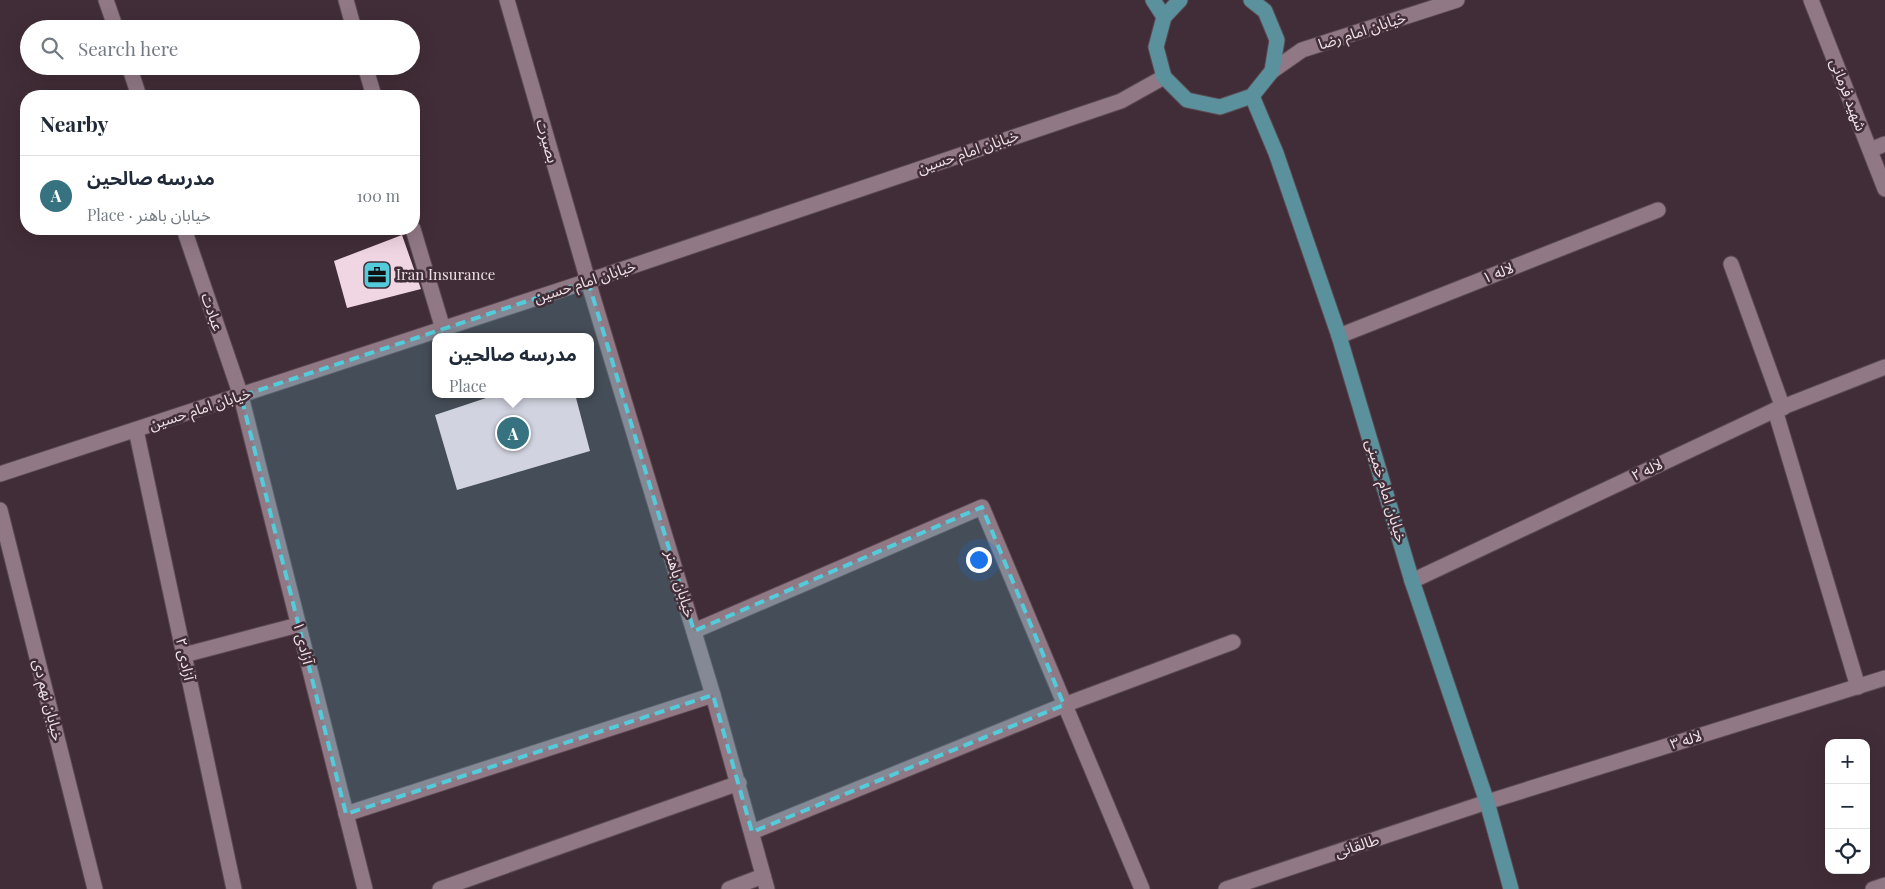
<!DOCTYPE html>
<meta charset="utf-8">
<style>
body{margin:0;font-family:"Playfair Display","Noto Sans Arabic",serif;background:#f6f6f7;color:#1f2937}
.controls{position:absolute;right:15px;bottom:15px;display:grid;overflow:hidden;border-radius:10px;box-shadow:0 5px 20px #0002}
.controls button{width:45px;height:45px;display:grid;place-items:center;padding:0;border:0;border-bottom:1px solid #e0e1e3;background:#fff;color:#1f2937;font:25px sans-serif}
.you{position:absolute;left:978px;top:559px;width:18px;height:18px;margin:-12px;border:4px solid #fff;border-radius:50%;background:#1a73e8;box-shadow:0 0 0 8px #1a73e833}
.badge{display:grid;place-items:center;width:32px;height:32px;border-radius:50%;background:#367280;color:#fff;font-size:16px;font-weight:700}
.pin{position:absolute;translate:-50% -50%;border:2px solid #fff;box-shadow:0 1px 5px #0006}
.popup{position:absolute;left:432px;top:333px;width:162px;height:65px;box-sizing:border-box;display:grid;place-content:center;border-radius:10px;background:#fff;filter:drop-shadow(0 1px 4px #0005);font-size:16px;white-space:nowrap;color:#747a83}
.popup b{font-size:19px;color:#1f2937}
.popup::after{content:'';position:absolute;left:50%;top:100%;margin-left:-10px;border:10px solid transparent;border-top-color:#fff}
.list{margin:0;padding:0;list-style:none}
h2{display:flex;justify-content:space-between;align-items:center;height:65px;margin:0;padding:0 20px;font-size:21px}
h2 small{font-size:16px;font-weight:400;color:#747a83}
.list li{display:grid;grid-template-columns:32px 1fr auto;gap:15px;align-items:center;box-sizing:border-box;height:80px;padding:0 20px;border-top:1px solid #e0e1e3}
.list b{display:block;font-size:19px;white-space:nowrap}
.list p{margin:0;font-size:16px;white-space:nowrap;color:#747a83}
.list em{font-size:16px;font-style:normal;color:#747a83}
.icon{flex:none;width:28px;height:28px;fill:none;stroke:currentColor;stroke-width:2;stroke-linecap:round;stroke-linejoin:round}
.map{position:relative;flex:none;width:1885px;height:889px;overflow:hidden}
.search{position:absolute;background:#fff;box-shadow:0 5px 20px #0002;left:20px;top:20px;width:400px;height:55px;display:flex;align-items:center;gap:12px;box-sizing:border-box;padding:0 18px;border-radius:28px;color:#747a83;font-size:19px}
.panel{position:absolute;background:#fff;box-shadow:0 5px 20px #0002;left:20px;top:90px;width:400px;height:145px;border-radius:20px}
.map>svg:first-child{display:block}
</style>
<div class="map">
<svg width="1885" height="889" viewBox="0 0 1885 889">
<rect width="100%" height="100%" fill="#412d37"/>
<!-- building -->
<g fill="#f0d5e2">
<polygon points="402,235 421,289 347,308 334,261"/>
<polygon points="498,394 575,394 590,451 457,490 435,415"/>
</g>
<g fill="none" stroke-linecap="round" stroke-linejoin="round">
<defs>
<g id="minor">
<polyline points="106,0 116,29"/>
<polyline points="346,0 354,29"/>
<polyline points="507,0 588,281 713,695 767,889"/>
<polyline points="1811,0 1885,189"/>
<polyline points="129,66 139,96"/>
<polyline points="365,66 374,96"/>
<polyline points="1272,71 1302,50 1457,0"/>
<polyline points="1870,150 1885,144"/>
<polyline points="184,229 241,396 365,889"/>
<polyline points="413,229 443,329"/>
<polyline points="1731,264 1783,408"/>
<polyline points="1339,336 1658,210"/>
<polyline points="1775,410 1858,687"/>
<polyline points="136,430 234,889"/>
<polyline points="0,474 588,281 1121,101 1164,77"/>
<polyline points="0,510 95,889"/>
<polyline points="1412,581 1775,410 1885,367"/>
<polyline points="694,631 982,507 1142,889"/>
<polyline points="184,655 298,625"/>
<polyline points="346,814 713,695"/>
<polyline points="752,832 1064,705 1233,642"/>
<polyline points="440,889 739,783"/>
<polyline points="729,889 763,876"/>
<polyline points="1226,889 1487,802 1885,678"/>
<polyline points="1873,889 1885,885"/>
</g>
<g id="major">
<polyline points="1153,0 1164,17"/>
<polyline points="1180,0 1164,17 1156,47 1164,77 1187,100 1220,107 1252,96 1272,71 1277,40 1265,11 1251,0"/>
<polyline points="1252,96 1276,153 1339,336 1412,581 1487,802 1511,889"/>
</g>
</defs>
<!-- minor casing -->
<use href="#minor" stroke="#5a4a52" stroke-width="17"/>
<!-- major casing -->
<use href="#major" stroke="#5a4a52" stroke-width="17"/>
<!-- minor -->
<use href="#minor" stroke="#907884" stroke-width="15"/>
<!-- major -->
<use href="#major" stroke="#5b909d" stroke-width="15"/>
</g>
<!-- marked area -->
<path fill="#53cbda" fill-opacity="0.2" stroke="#53cbda" stroke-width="4" stroke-dasharray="10 6" stroke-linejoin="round" d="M588,281L694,631L982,507L1064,705L752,832L713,695L346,814L241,396Z"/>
<!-- icons -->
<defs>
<symbol id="office-square" viewBox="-11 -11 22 22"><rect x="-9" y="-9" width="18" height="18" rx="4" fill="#53cbda" stroke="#412d37"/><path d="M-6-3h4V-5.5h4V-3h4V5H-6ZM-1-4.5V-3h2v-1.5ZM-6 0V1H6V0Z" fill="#111"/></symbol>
</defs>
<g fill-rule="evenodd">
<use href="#office-square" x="361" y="259" width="32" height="32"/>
</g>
<g text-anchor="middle" stroke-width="5" stroke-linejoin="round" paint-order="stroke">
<!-- street labels -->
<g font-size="15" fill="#ede0e6" stroke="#412d37">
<text transform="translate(1362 31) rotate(-18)" y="5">خیابان امام رضا</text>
<text transform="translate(1848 95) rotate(69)" y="5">شهید فرمانی</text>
<text transform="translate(547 141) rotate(74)" y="5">بصیرت</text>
<text transform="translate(968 152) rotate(-19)" y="5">خیابان امام حسین</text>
<text transform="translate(1498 273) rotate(-21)" y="5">لاله ۱</text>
<text transform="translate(585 282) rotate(-18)" y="5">خیابان امام حسین</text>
<text transform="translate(212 312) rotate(71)" y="5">عبادت</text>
<text transform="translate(200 409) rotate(-18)" y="5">خیابان امام حسین</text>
<text transform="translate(1647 470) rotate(-25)" y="5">لاله ۲</text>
<text transform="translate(1386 491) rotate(73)" y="5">خیابان امام خمینی</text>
<text transform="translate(680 584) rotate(73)" y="5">خیابان باهنر</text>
<text transform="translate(303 643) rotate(76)" y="5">آزادی ۱</text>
<text transform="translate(185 659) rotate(78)" y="5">آزادی ۲</text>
<text transform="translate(48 700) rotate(76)" y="5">خیابان نهم دی</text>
<text transform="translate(1686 740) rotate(-17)" y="5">لاله ۳</text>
<text transform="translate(1357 846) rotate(-18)" y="5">طالقانی</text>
</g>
<!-- poi labels -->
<g font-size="15" fill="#ede0e6" stroke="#412d37" text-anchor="start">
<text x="396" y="280">Iran Insurance</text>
</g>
</g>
</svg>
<div class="controls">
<button>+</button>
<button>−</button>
<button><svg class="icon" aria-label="locate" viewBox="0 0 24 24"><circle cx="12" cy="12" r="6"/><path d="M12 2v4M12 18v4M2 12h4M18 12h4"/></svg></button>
</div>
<div class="you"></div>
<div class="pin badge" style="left:513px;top:433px">A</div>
<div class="popup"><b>مدرسه صالحین</b>Place</div>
<div class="search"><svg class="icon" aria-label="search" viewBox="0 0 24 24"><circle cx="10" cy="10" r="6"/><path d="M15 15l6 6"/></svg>Search here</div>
<section class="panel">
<h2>Nearby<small></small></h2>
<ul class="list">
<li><span class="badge">A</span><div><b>مدرسه صالحین</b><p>Place · خیابان باهنر</p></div><em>100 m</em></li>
</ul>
</section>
</div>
